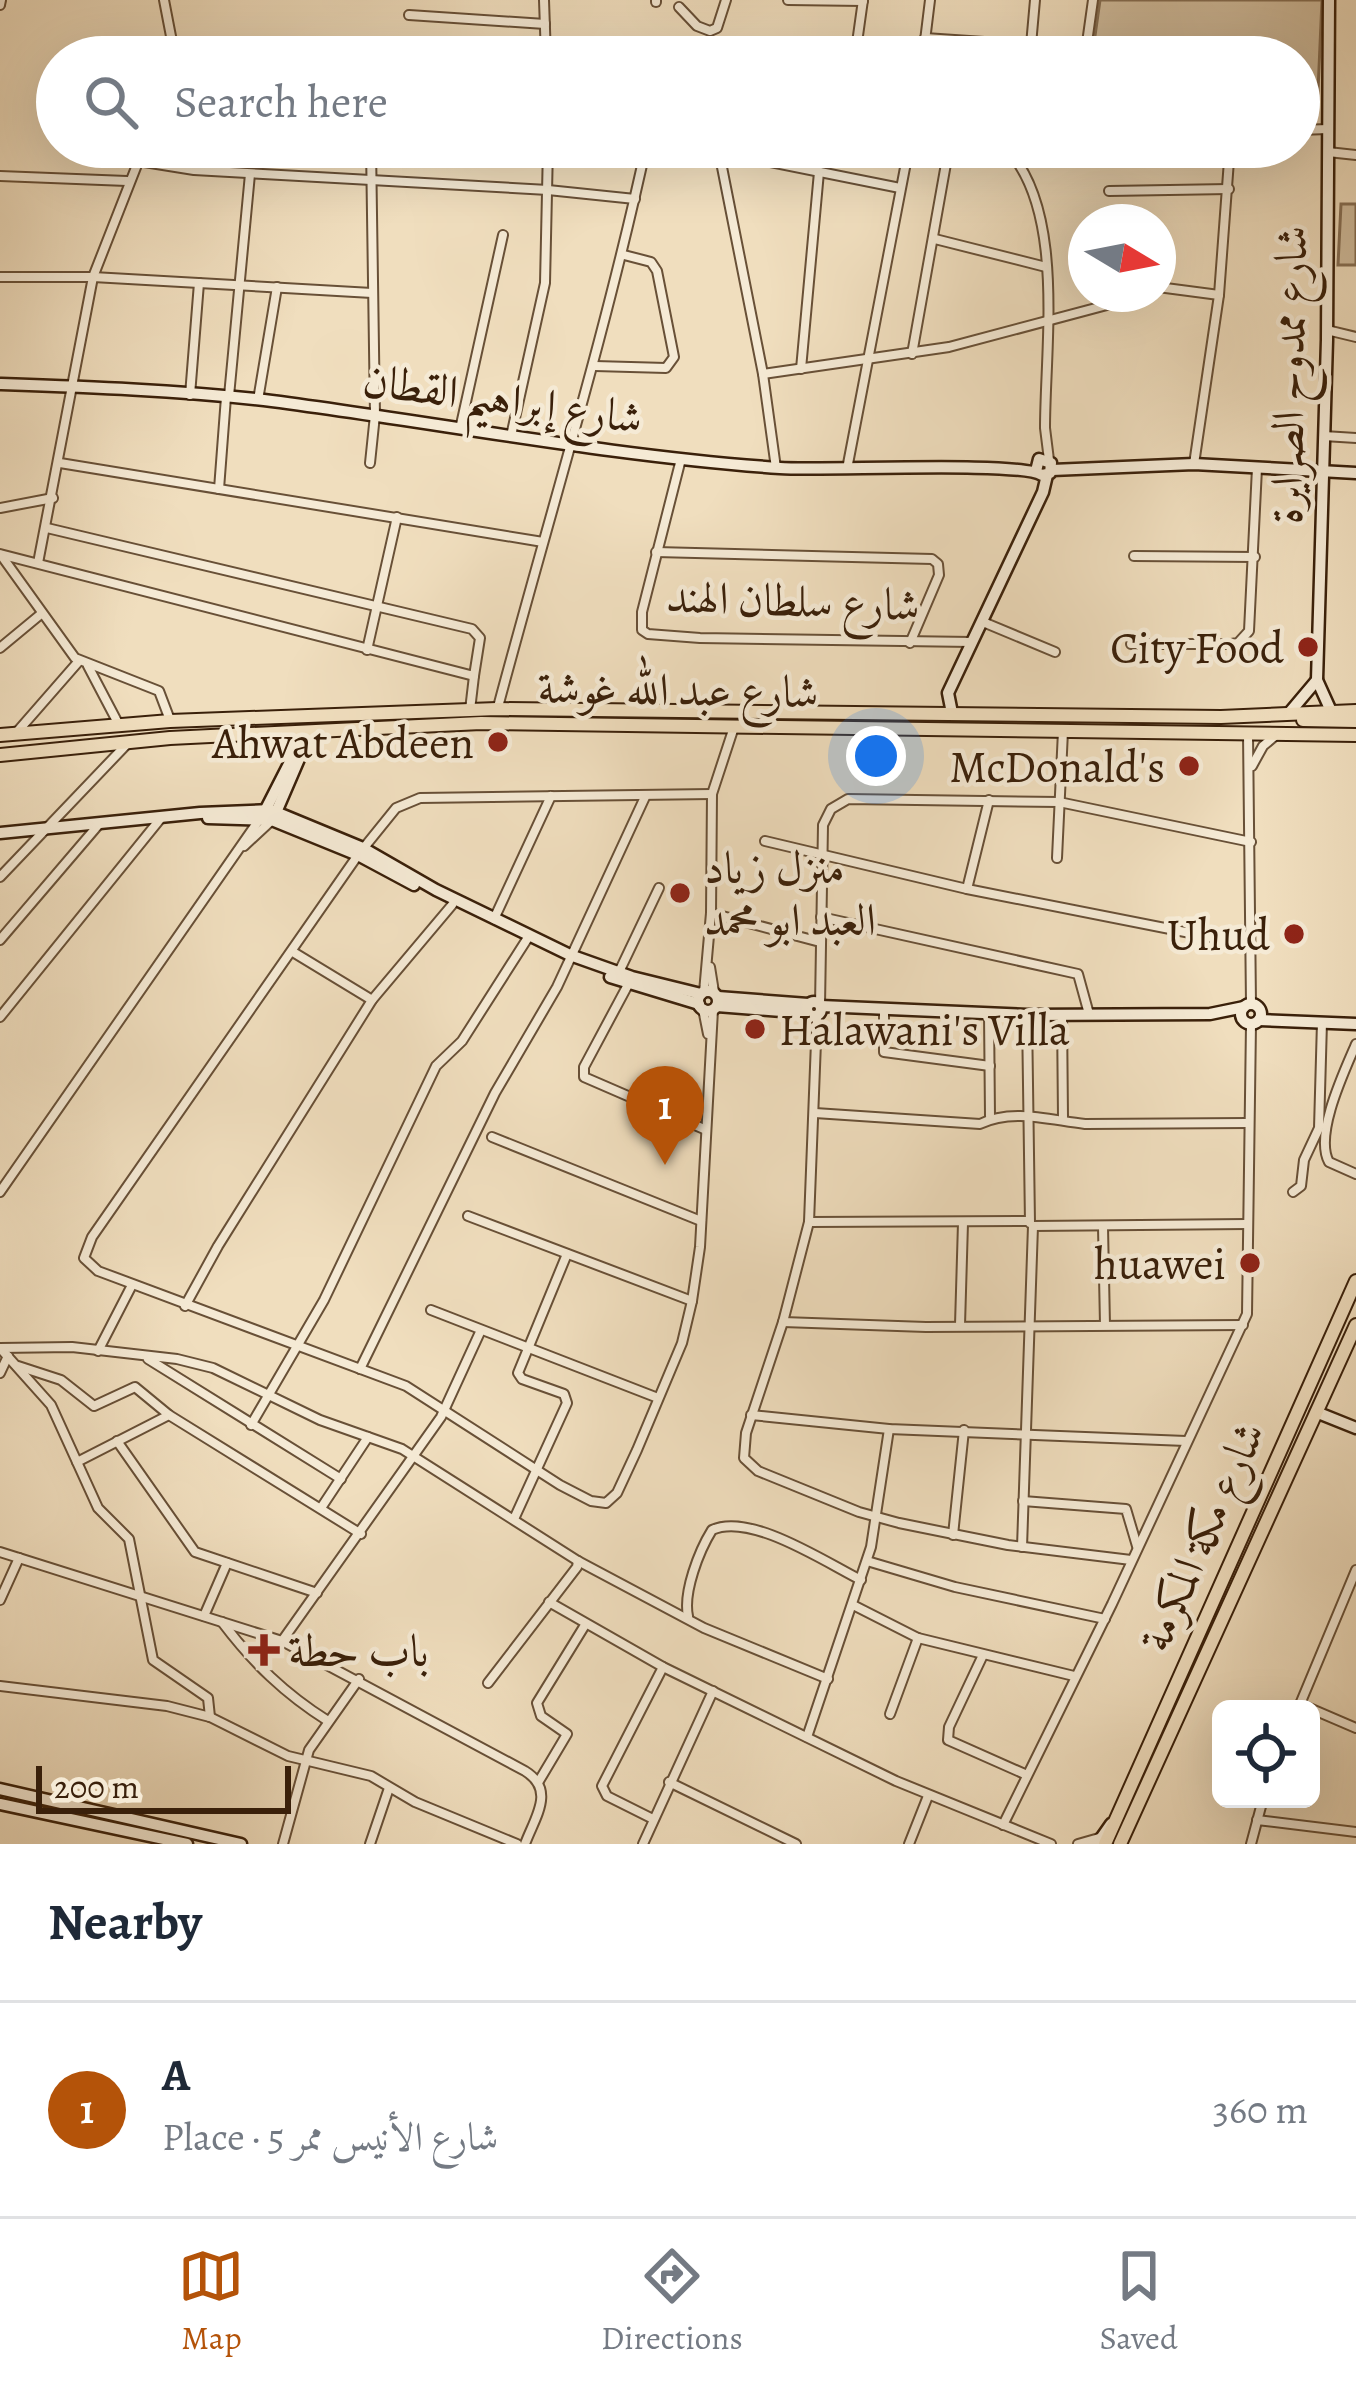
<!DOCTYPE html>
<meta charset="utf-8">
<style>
body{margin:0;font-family:Alegreya,Amiri,serif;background:#f6f6f7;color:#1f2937}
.controls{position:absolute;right:36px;bottom:36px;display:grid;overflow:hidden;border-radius:18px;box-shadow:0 12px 48px #0002}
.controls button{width:108px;height:108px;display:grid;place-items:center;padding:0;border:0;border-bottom:3px solid #e0e1e3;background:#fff;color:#1f2937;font:60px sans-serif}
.compass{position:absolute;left:1068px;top:204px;width:108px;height:108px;border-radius:50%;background:#fff;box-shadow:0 12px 48px #0002;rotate:100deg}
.scale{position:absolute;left:36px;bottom:30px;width:255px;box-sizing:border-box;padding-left:12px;border:6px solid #3a200a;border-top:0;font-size:33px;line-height:42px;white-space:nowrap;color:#3a200a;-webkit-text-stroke:9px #f5ead5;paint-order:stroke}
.you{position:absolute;left:876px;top:756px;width:42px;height:42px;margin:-30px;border:9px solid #fff;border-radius:50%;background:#1a73e8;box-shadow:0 0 0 18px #1a73e833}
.badge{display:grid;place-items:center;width:78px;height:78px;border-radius:50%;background:#b45309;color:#fff;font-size:39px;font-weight:700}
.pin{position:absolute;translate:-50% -99px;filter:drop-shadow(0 3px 6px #0008)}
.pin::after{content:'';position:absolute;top:63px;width:42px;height:36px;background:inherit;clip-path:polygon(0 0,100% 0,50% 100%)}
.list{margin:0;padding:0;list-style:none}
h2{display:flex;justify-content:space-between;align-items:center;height:156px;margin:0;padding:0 48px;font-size:51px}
h2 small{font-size:39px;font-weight:400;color:#747a83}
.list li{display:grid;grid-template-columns:78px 1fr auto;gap:36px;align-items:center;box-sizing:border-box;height:216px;padding:0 48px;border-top:3px solid #e0e1e3}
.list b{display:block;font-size:45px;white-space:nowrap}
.list p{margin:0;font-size:39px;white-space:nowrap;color:#747a83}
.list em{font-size:39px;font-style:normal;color:#747a83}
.icon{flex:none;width:66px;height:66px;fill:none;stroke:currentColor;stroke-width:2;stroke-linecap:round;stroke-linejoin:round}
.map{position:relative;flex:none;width:1356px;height:1844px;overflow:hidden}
.search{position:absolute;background:#fff;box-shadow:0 12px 48px #0002;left:36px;right:36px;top:36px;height:132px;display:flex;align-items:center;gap:30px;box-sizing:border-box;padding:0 42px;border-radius:66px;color:#747a83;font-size:45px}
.sheet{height:372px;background:#fff}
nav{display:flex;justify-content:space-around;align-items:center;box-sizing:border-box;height:168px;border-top:3px solid #e0e1e3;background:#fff;font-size:33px;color:#747a83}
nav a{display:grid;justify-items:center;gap:6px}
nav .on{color:#b45309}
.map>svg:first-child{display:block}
</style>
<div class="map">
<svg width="1356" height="1844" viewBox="0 0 1356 1844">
<rect width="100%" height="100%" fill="#f0debe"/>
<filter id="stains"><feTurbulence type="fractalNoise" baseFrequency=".00167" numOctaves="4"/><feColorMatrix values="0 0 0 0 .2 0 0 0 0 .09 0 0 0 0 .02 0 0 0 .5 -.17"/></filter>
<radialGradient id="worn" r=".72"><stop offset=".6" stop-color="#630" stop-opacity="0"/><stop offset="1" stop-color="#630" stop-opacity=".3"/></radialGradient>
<!-- green -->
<g fill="#d1be9f" stroke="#866f54" stroke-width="3">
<polygon points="1100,0 1322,0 1317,114 1299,123 1299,57 1092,57"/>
<polygon points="1341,204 1356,204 1356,265 1338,265"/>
</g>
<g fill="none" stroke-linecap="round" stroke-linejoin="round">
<defs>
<g id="street">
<polyline points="164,0 175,57"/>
<polyline points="544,0 546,57"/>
<polyline points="656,0 656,2"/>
<polyline points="788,0 863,1"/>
<polyline points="0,5 1,0"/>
<polyline points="679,7 697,26 710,31 717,28 726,0"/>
<polyline points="409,15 545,24"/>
<polyline points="925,38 1031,45 1035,0"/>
<polyline points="1031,45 1036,57"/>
<polyline points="856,50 863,0"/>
<polyline points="174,56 201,57"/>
<polyline points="923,57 930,0"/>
<polyline points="1085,57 1093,0"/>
<polyline points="1299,130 1328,129"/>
<polyline points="718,147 763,374 776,468"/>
<path d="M1005,147C1066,208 1045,346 1045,428L1049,460"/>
<polyline points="720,152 900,188"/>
<polyline points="1328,152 1356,155"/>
<polyline points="138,161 194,170 548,190 635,199"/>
<polyline points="0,176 127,181"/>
<polyline points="1109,191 1229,189"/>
<polyline points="935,239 1046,267"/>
<polyline points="0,277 93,277 372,293"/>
<polyline points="1158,287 1219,295"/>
<polyline points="1327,330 1356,337"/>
<polyline points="912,354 949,147"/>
<polyline points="595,366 666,368 674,357 657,271 651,262 624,255"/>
<polyline points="801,369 819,172"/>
<polyline points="763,374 949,347 1107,305 1125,294"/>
<polyline points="190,395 199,283"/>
<polyline points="229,396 250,174"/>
<polyline points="258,400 277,287"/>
<polyline points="460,429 503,235"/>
<polyline points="511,436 545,283 548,147"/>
<polyline points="1324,436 1356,438"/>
<polyline points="681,459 642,612 642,630 648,634 700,638 972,642"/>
<polyline points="60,463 543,542"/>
<polyline points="370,463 375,415 371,147"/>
<polyline points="1194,464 1219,295 1230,147"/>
<polyline points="847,469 909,147"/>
<polyline points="219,489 226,397"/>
<polyline points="0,508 53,498"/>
<polyline points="656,552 932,559 938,564 939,575 910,643"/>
<polyline points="0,554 474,676 480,638 472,629 47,528"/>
<polyline points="1,555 75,658 159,691 170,720"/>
<polyline points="1134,556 1255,557"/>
<polyline points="38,563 93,277 144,147"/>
<polyline points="983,622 1055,652"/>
<polyline points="1131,644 1231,644 1238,643 1249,631 1257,468"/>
<polyline points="0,648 41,614"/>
<polyline points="367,650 397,517"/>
<polyline points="88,666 119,725"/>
<path d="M498,707C548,520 605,336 646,147"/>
<polyline points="470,710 474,676"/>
<polyline points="17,732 79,661"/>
<polyline points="1248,734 1251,1004"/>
<polyline points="1252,766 1263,746 1275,736"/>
<polyline points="712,794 420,798 396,808 358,855 92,1237 84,1258 98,1271 406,1386 560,1485 591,1501 606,1503 617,1493 637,1450 682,1343 692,1301 700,1247 713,1010"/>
<polyline points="765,841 967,889 1251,945"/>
<polyline points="244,846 272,820"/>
<polyline points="1057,858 1063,731"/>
<polyline points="0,877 127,744"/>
<polyline points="967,889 989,800"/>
<polyline points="711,913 820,942"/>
<polyline points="821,917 1078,974 1089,1014"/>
<polyline points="494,919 551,796"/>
<polyline points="0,940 100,823"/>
<polyline points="293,952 372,1000"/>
<polyline points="710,967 714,992"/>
<polyline points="619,972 659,888"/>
<polyline points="630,981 584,1067 584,1077 704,1129"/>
<polyline points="704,992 711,913 712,794 734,727"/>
<polyline points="820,1005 823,825 831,809 848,799 1059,802 1251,842"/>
<polyline points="703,1009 708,1034"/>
<polyline points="884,1009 884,1052 990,1066"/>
<polyline points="989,1014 990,1116"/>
<polyline points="1027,1015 1030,1223"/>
<polyline points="1062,1015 1063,1117"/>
<polyline points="817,1016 809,1222 783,1322 746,1433 744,1458 758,1471 859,1512 899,1523 1008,1545 1131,1560"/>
<polyline points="0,1017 161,818"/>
<path d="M1356,1044C1344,1072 1314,1135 1329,1162L1356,1174"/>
<path d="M815,1113L980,1124C1012,1108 1050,1120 1085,1124L1248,1123"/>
<polyline points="492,1137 701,1221"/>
<polyline points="0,1192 259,820"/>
<polyline points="1293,1192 1301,1186 1304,1160 1319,1128 1322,1022"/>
<polyline points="468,1216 692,1301"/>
<polyline points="809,1222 1029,1221"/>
<polyline points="1033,1226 1247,1224"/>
<polyline points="1103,1227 1105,1325"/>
<polyline points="185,1306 218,1246 372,1000 452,905"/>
<polyline points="431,1310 658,1398"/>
<polyline points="783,1322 926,1327 1243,1325"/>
<polyline points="960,1325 963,1223"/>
<polyline points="0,1348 72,1347 177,1359 213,1368 320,1420 402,1449 578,1561 704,1628 828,1679"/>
<polyline points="1,1349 51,1405 98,1508 129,1539 153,1660 208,1698 210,1717"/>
<polyline points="98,1351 132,1285"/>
<polyline points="148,1359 341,1479"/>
<polyline points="18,1366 61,1380 94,1406 135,1387 169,1415"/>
<polyline points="360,1369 495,1093 557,987 645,797"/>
<polyline points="0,1373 8,1356"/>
<polyline points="751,1415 889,1429 1186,1441"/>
<polyline points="251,1425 324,1300 436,1066 462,1041 529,936"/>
<polyline points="117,1441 195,1552 317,1593"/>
<polyline points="77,1462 169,1415 361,1534"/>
<polyline points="1023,1501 1126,1509 1137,1546"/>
<polyline points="321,1508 368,1437"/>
<polyline points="514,1519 567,1403 564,1394 522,1379 518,1373 567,1254"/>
<polyline points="953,1535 964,1430"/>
<polyline points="1022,1547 1033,1226"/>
<path d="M0,1552L282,1641L525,1771C556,1790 535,1817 525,1844"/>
<polyline points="867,1561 955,1587 1105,1619"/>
<polyline points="0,1600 19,1558"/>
<polyline points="549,1602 663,1667 896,1781 1051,1844"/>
<polyline points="853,1605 918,1638 1074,1676"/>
<polyline points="204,1616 227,1563"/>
<path d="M688,1616C683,1592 699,1551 712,1530C750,1512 825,1562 861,1580"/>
<path d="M222,1622C253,1663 285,1694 328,1721"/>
<polyline points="282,1641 441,1417 481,1330"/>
<polyline points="983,1655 949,1727 948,1740 1027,1775"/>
<polyline points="488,1683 577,1567 578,1561"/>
<polyline points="0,1686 167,1706 210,1717 288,1756 371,1776 415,1802 517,1844"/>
<polyline points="1300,1704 1356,1728"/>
<polyline points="1298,1709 1356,1570"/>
<polyline points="890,1714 918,1638"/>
<polyline points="807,1737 871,1547 889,1429"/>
<polyline points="539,1781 567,1734 541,1716 537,1703 585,1625"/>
<polyline points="669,1782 796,1844"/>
<polyline points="653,1819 607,1796 602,1786 663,1667"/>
<polyline points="1257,1820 1356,1832"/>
<polyline points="1003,1825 1112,1604 1247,1314 1251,1024"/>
<polyline points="283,1844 309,1750 359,1679"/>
<polyline points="370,1844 389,1788"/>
<polyline points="643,1844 713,1691"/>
<polyline points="909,1844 928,1796"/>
<polyline points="1078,1844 1099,1838"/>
<polyline points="1251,1844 1263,1799"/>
</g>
<g id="secondary">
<polyline points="1329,0 1327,340 1317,680 1331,711"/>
<path d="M0,384C88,387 177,390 264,400C436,422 607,456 780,468C824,471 1020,461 1042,475L1050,473L1051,463L1039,459L1036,471"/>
<polyline points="1052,470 1194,464 1356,473"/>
<polyline points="1290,712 1317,680"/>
<polyline points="952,713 948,693 1043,492 1047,475"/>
<polyline points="265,811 290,762 296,737 290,732"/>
<polyline points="274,817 305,745 318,730"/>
<polyline points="208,818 272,820 358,855 414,885"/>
<polyline points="0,833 200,813 271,810 363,848 436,890 570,955 632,977 701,994"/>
<polyline points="610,977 699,1004"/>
<circle cx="708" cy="1001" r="10"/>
<polyline points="718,997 808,1004"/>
<circle cx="814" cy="1009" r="7"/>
<circle cx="1251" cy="1014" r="10"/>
<polyline points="717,1006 807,1013"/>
<polyline points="821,1006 1027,1015 1210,1014 1244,1007"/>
<polyline points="1259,1020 1356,1024"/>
<polyline points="1316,1412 1356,1428"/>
<polyline points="0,1789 241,1844"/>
<polyline points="0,1804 187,1844"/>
<polyline points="1097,1844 1111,1824"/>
</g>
<g id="primary">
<polyline points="1303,720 1356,721"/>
<polyline points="0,735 170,721 497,709 1221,717 1356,711"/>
<polyline points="0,755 170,738 481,723 1356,735"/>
<polyline points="1105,1844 1356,1281"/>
<polyline points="1120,1844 1356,1325"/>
</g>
</defs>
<!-- street casing -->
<use href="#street" stroke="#685037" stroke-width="12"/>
<!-- secondary casing -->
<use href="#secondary" stroke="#3a200a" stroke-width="15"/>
<!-- primary casing -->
<use href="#primary" stroke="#3a200a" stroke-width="16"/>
<!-- street -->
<use href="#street" stroke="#f5ead5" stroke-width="8"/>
<!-- secondary -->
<use href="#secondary" stroke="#f5ead5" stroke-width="10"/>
<!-- primary -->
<use href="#primary" stroke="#f0debe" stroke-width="12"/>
</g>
<!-- markers -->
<g fill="#8f2418" stroke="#f5ead5" stroke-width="4.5">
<circle cx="1308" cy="647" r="12"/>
<circle cx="498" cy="742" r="12"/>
<circle cx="1189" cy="766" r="12"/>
<circle cx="680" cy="893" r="12"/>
<circle cx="1294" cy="934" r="12"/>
<circle cx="755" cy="1029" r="12"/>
<circle cx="1250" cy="1263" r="12"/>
<path d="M258 1632h12v12h12v12h-12v12h-12v-12h-12v-12h12z"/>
</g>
<g text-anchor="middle" stroke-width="9" stroke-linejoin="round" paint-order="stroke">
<!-- street labels -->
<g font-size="45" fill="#3a200a" stroke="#f5ead5">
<text transform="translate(1288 375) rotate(-89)" y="16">شارع ممدوح الصرايرة</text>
<text transform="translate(503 398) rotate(8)" y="16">شارع إبراهيم القطان</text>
<text transform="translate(793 600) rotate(2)" y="16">شارع سلطان الهند</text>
<text transform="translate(678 689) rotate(1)" y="16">شارع عبد الله غوشة</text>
<text transform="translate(1201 1536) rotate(-66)" y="16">شارع مكة المكرمة</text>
</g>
<!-- poi labels -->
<g font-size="45" fill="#3a200a" stroke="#f5ead5" text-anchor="end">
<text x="1284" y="663">City Food</text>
<text x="474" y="758">Ahwat Abdeen</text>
<text x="1165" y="782">McDonald's</text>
<text x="704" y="883" text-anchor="start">منزل زياد<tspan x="704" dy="52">العبد ابو محمد</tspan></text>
<text x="1270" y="950">Uhud</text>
<text x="779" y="1045" text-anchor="start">Halawani's Villa</text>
<text x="1226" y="1279">huawei</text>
<text x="288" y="1666" text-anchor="start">باب حطة</text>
</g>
</g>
<rect width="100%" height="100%" filter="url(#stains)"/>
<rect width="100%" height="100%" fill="url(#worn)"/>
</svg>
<div class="controls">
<button><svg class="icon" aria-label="locate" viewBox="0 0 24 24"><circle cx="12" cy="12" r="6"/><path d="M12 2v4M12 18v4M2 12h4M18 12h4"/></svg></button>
</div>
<svg class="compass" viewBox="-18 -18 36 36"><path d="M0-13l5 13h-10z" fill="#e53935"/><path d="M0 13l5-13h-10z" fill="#747a83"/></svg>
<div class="scale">200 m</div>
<div class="you"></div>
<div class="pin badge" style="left:665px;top:1165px">1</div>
<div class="search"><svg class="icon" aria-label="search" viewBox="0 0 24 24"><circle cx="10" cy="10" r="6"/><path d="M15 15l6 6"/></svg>Search here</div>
</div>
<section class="sheet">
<h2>Nearby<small></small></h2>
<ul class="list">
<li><span class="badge">1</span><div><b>A</b><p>Place · شارع الأنيس ممر 5</p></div><em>360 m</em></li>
</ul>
</section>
<nav>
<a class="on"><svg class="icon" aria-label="map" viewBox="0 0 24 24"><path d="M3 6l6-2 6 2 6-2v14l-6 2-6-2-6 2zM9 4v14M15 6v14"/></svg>Map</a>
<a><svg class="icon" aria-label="directions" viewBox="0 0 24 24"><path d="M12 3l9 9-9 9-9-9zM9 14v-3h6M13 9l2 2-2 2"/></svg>Directions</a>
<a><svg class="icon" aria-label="saved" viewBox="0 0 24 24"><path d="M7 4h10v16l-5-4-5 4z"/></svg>Saved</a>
</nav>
